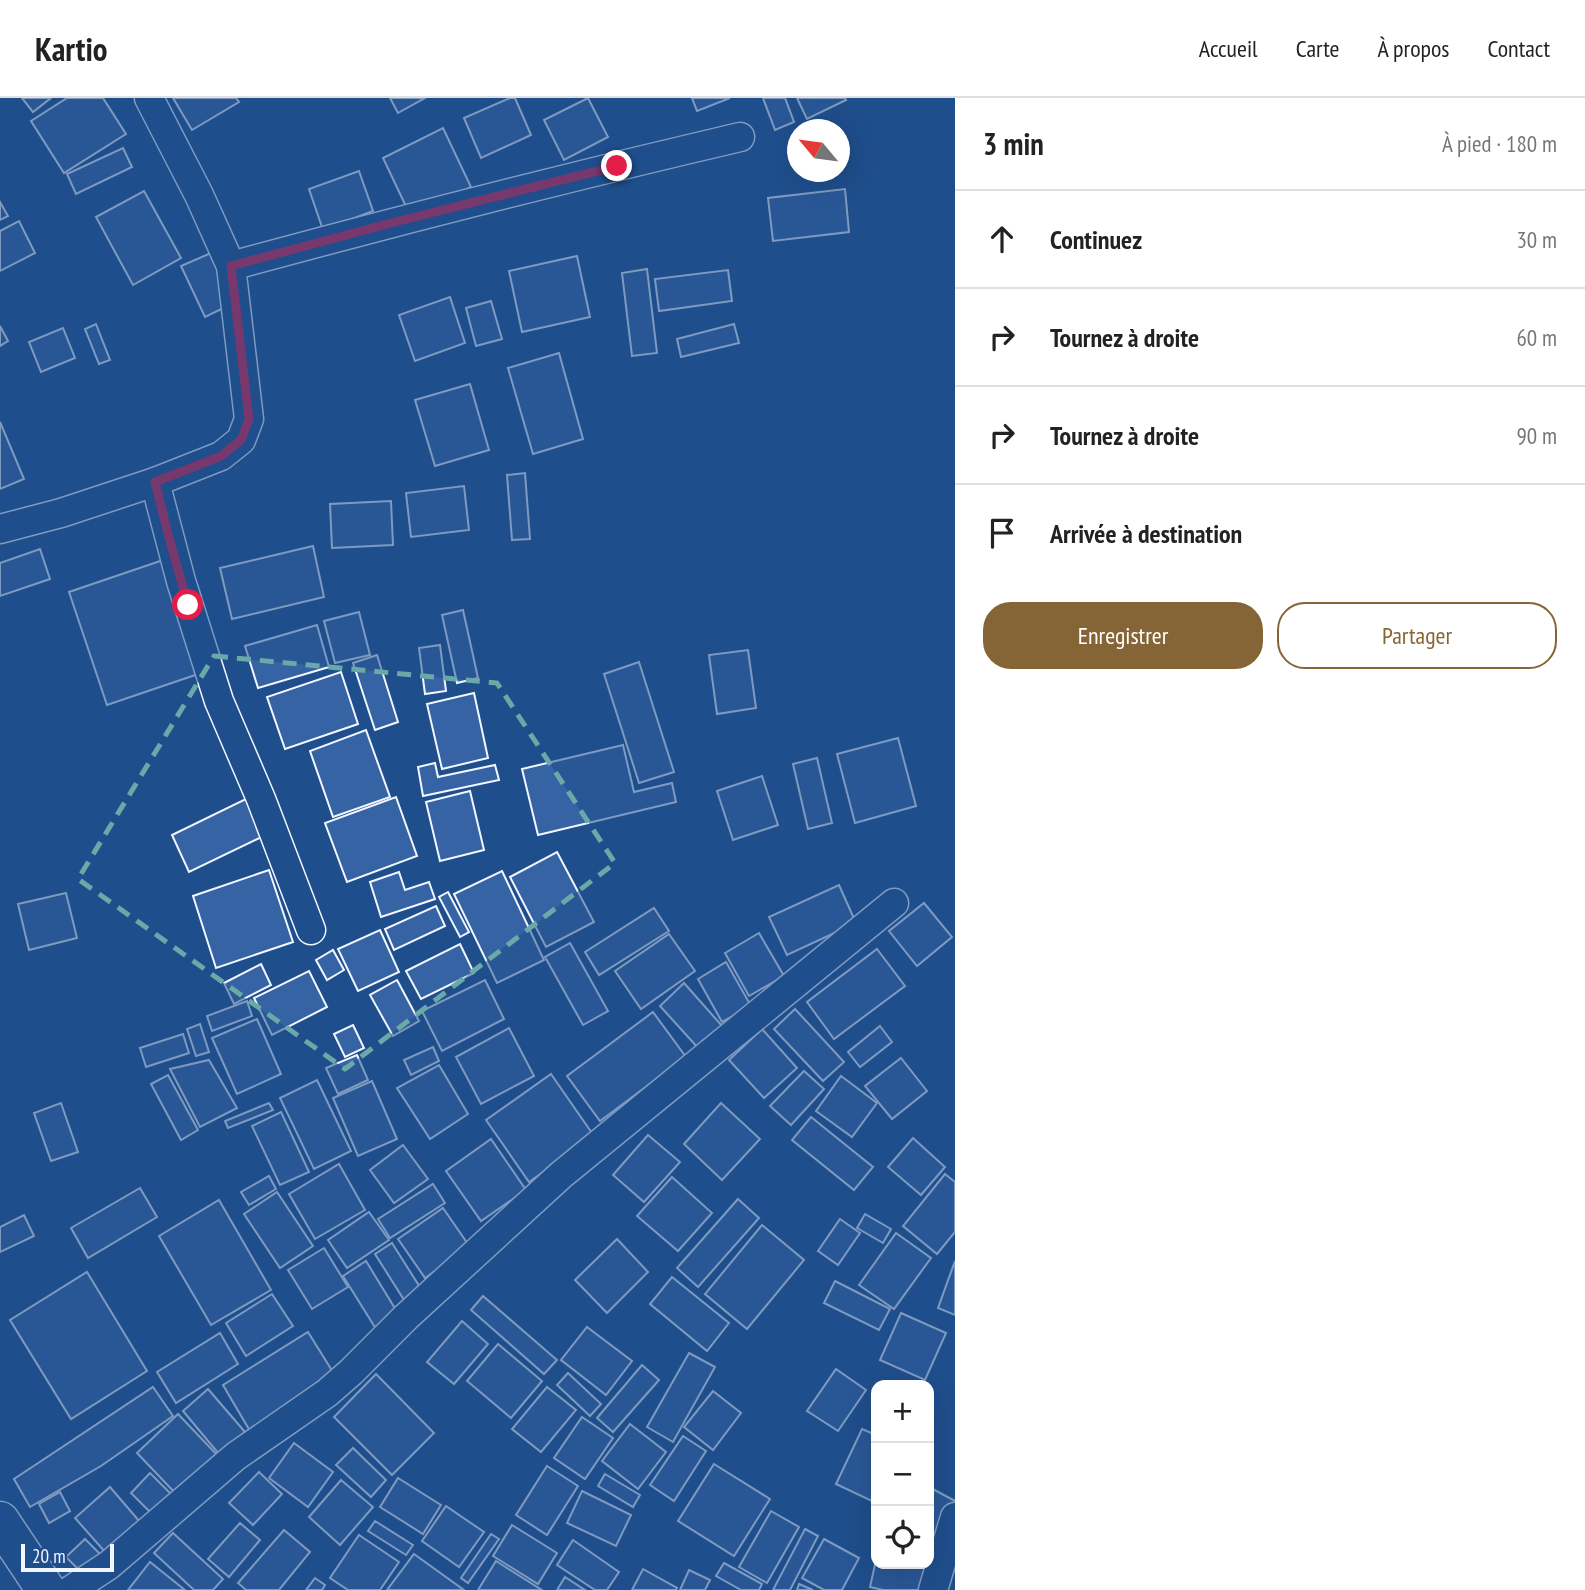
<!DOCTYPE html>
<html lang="fr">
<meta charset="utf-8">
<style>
body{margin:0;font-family:"PT Sans Narrow",sans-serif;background:#f2f2f2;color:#222}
.controls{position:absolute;right:21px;bottom:21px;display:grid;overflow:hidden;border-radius:14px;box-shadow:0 7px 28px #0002}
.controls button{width:63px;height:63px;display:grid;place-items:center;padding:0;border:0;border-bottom:2px solid #e0e0e0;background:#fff;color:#222;font:35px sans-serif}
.compass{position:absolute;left:787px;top:21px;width:63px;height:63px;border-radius:50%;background:#fff;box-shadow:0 7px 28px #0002;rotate:299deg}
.scale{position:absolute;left:21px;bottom:18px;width:93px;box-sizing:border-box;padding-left:7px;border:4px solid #f2f6ff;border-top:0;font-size:19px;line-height:24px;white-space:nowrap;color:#f2f6ff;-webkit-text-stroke:5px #1f4e8c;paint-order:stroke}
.stop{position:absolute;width:21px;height:21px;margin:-16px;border:5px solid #e11d48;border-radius:50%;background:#fff}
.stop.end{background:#e11d48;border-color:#fff;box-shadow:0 2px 7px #0008}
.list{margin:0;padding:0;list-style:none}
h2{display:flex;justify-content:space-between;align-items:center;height:91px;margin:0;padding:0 28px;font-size:30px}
h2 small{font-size:23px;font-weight:400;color:#767676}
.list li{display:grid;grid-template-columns:46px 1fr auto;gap:21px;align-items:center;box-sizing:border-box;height:98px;padding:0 28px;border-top:2px solid #e0e0e0}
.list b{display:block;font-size:26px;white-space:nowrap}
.list em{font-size:23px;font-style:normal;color:#767676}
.actions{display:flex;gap:14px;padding:21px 28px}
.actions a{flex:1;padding:16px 0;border:2px solid #856535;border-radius:28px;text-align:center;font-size:24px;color:#856535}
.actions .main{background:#856535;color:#fff}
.icon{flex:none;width:38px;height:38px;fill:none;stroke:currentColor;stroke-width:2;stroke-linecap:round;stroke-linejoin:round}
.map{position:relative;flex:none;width:955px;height:1492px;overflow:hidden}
header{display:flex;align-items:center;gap:42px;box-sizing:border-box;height:98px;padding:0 35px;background:#fff;border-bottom:2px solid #e0e0e0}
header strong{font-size:33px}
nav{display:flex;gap:38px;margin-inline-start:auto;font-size:24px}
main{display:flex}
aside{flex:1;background:#fff}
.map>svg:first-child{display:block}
</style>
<header>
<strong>Kartio</strong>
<nav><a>Accueil</a><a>Carte</a><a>À propos</a><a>Contact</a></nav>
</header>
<main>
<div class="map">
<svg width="955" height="1492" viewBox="0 0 955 1492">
<rect width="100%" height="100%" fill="#1f4e8c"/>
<!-- building -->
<g fill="#3563a3" stroke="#f2f6ff" stroke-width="2">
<polygon points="22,0 51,0 33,14"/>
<polygon points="67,0 103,0 126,36 64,75 31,23"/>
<polygon points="173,0 236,0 239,4 192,32"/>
<polygon points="390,0 425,0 398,15"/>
<polygon points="510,0 515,0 531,37 481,60 464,20"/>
<polygon points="588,0 608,39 564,62 544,22"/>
<polygon points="692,0 730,0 697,13"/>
<polygon points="763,0 785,0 794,24 775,32"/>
<polygon points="797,0 845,0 846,2 807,21"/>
<polygon points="443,30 471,89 411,119 383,60"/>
<polygon points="123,50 132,69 76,96 67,76"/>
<polygon points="359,73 373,113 323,132 309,91"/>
<polygon points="845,91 849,134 773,143 768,100"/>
<polygon points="144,93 181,160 133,187 96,119"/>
<polygon points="0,104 8,118 0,122"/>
<polygon points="19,123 35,155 0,173 0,133"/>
<polygon points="211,155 234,205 205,219 181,168"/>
<polygon points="577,158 590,219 522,234 509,173"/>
<polygon points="647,171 657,255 632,258 622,175"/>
<polygon points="728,172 732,203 659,213 655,181"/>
<polygon points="450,199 465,245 415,263 399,217"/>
<polygon points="491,203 502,241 476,248 466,210"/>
<polygon points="96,226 110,262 99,266 85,231"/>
<polygon points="734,226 739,245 681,259 677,241"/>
<polygon points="0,228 8,243 0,248"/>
<polygon points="63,230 75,260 41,274 29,244"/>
<polygon points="559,255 583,341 533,356 508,270"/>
<polygon points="470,286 489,352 435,368 415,302"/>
<polygon points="0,324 24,381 0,391"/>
<polygon points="525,375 530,441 512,442 507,377"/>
<polygon points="464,388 469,432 411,439 406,395"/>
<polygon points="391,403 393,447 332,450 330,406"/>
<polygon points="313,448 324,499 232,521 220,470"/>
<polygon points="40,451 50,481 0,498 0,465"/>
<polygon points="169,460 207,573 107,607 69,494"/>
<polygon points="463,512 478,580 457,585 442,517"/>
<polygon points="359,514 370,557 335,565 324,523"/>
<polygon points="317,527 329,569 258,590 245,548"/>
<polygon points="440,547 446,593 425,596 419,550"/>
<polygon points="748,552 756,610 717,616 709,557"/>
<polygon points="377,557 398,624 375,632 353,565"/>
<polygon points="639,564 674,674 639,685 604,576"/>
<polygon points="341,574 358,626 285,651 267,599"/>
<polygon points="474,595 488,660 442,671 427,606"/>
<polygon points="366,632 390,699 333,719 310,653"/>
<polygon points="898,640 916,708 855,725 837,656"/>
<polygon points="623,647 634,694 672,685 676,704 538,737 522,671"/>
<polygon points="817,660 832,725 808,731 793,666"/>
<polygon points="435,665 438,679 495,667 499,682 423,698 418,669"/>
<polygon points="762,678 778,727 733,742 717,693"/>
<polygon points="470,693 484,752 440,763 426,704"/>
<polygon points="254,697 272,734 189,774 172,737"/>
<polygon points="396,699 417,758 347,784 325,725"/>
<polygon points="557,754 594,824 546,849 510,779"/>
<polygon points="269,772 293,844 216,870 193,798"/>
<polygon points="502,773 544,862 497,885 454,796"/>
<polygon points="399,774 405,792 429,784 435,801 381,819 370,784"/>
<polygon points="839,787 856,825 787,857 769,819"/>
<polygon points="448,794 469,834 460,839 439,799"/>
<polygon points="66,795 77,840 29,852 18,806"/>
<polygon points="924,805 952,839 917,868 889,833"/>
<polygon points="436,808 445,828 394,852 385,831"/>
<polygon points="654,810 669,833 599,877 585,854"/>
<polygon points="380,832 399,874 358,893 338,851"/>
<polygon points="759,835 784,878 749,898 725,855"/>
<polygon points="669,836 695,873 641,911 615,873"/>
<polygon points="570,845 608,913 583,927 545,859"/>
<polygon points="460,846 474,875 421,901 406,873"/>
<polygon points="877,851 905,888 834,941 807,904"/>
<polygon points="333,852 344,872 327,882 316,862"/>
<polygon points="726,864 751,908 722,924 698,881"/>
<polygon points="261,866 271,887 234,906 224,885"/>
<polygon points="309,873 327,909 272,937 254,900"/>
<polygon points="397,882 419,923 393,938 370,897"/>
<polygon points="485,882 504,921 442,953 422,913"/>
<polygon points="684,885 723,929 699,951 660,908"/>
<polygon points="247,903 252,918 212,933 207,918"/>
<polygon points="795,911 844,964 823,983 774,931"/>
<polygon points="653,914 686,959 600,1023 567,978"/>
<polygon points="257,921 281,976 237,996 212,940"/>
<polygon points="200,926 209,954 196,958 187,931"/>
<polygon points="353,927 364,950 345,959 334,936"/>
<polygon points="880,928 892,944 860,969 848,954"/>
<polygon points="509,930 534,978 481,1006 456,959"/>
<polygon points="762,931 797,970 764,1000 729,962"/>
<polygon points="183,936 189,955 146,969 140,950"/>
<polygon points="433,949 439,963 411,977 404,962"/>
<polygon points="357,957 368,982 338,996 326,970"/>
<polygon points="901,960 927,993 892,1021 865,988"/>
<polygon points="209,962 237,1010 200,1029 170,971"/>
<polygon points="439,967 468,1016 430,1041 397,990"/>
<polygon points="804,973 824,991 791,1027 770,1008"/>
<polygon points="551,976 594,1038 529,1084 486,1022"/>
<polygon points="168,977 198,1032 181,1042 151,986"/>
<polygon points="841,978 877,1005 852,1039 816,1013"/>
<polygon points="317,982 351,1053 314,1071 280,1000"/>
<polygon points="372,983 397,1041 358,1058 333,1000"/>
<polygon points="61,1005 78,1054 51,1063 34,1015"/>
<polygon points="269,1005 273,1012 228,1030 225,1023"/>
<polygon points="721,1005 760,1041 722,1082 684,1046"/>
<polygon points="281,1014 309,1074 280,1087 252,1028"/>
<polygon points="811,1019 873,1069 854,1092 792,1042"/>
<polygon points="648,1037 680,1064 644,1104 613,1077"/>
<polygon points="913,1040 945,1069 921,1097 888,1069"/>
<polygon points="491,1041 526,1092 481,1123 446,1073"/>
<polygon points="403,1047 428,1081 394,1105 370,1072"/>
<polygon points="339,1066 365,1112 315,1141 289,1096"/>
<polygon points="945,1076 955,1084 955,1134 937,1156 903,1128"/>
<polygon points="269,1078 276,1091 249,1107 241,1094"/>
<polygon points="672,1079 712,1115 678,1153 637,1118"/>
<polygon points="433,1086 445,1105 390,1140 378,1121"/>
<polygon points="140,1090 157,1119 88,1160 71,1130"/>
<polygon points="277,1094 313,1148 280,1170 244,1116"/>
<polygon points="738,1101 759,1120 698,1189 677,1170"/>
<polygon points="219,1102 271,1192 211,1227 159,1138"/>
<polygon points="443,1110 470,1149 425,1180 398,1141"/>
<polygon points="369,1114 389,1142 347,1170 328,1142"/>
<polygon points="865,1116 891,1131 883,1145 857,1130"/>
<polygon points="24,1117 34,1138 0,1154 0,1129"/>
<polygon points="840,1121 860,1135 838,1167 818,1153"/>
<polygon points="762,1127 804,1162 747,1231 705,1196"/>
<polygon points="896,1135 931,1160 894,1211 859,1187"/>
<polygon points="617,1141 648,1174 607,1215 575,1182"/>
<polygon points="392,1145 423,1194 406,1205 375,1156"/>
<polygon points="324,1150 348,1189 312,1211 288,1172"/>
<polygon points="366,1163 399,1217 376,1231 343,1178"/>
<polygon points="955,1163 955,1217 938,1210"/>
<polygon points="87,1174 147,1273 71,1321 10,1222"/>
<polygon points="672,1179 729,1225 707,1253 650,1206"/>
<polygon points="835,1183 890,1211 879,1232 824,1205"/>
<polygon points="272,1196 293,1228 246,1258 226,1225"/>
<polygon points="483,1198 557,1262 544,1276 471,1212"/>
<polygon points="901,1215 946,1235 925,1282 880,1262"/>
<polygon points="462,1223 488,1246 454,1286 427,1264"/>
<polygon points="587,1229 632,1263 606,1297 561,1262"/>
<polygon points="308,1234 336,1279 250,1333 223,1287"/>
<polygon points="220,1235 238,1266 176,1305 157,1274"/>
<polygon points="498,1246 542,1283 511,1320 467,1283"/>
<polygon points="689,1255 715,1269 673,1344 647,1329"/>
<polygon points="642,1267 659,1282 613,1334 597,1320"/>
<polygon points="836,1271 866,1292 838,1333 807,1313"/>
<polygon points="568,1275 601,1306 590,1318 557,1287"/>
<polygon points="376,1276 434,1335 392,1377 334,1319"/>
<polygon points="153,1289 173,1318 101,1368 30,1409 14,1381"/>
<polygon points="547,1289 576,1312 541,1354 512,1331"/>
<polygon points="208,1291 245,1334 219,1356 183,1313"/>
<polygon points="713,1293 741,1315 713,1352 684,1329"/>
<polygon points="178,1316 219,1359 178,1398 137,1355"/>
<polygon points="582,1319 613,1340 585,1381 554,1360"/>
<polygon points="630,1326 666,1354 638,1391 602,1363"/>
<polygon points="862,1331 876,1337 876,1405 836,1386"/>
<polygon points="683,1338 706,1353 674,1403 650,1387"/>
<polygon points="294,1345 333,1374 308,1409 269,1380"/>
<polygon points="353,1350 386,1382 371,1399 336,1367"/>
<polygon points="714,1366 770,1401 734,1458 678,1423"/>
<polygon points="547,1368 578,1388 547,1437 516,1417"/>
<polygon points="259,1374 282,1396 253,1427 229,1405"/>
<polygon points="150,1375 176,1401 157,1421 131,1395"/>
<polygon points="605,1376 640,1397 633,1409 598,1388"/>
<polygon points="398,1380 441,1407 423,1436 380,1409"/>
<polygon points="341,1382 373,1409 340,1447 309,1419"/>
<polygon points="110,1389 140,1424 106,1455 75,1420"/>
<polygon points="929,1389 955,1403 933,1447 929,1444"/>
<polygon points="582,1393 631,1417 616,1448 567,1425"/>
<polygon points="60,1394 70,1413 49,1425 39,1406"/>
<polygon points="446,1408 484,1434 459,1469 422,1443"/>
<polygon points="771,1413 799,1429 767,1485 739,1469"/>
<polygon points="375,1423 413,1447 406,1457 368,1433"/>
<polygon points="240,1425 260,1442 229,1479 208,1461"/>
<polygon points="512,1427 557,1455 538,1486 493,1458"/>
<polygon points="805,1431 818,1438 790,1492 773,1492"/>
<polygon points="284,1432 310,1454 279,1492 246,1492 238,1485"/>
<polygon points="173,1435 223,1481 213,1492 194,1492 154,1455"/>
<polygon points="491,1436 499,1441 468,1485 461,1480"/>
<polygon points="359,1437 399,1464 380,1492 348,1492 330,1480"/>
<polygon points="85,1441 104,1460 85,1478 66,1459"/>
<polygon points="824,1441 859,1460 842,1492 824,1492 802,1480"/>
<polygon points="573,1442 619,1474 607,1492 595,1492 557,1467"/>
<polygon points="929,1449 939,1451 930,1492 883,1492 870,1489 876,1462 876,1466 929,1466"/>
<polygon points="414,1456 464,1492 387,1492"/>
<polygon points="496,1463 542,1492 478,1492"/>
<polygon points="150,1464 185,1492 128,1492"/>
<polygon points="724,1465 762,1486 759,1492 741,1492 716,1478"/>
<polygon points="643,1471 677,1490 676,1492 632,1492"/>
<polygon points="689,1472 710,1482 705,1492 680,1492"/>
<polygon points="565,1479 585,1492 557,1492"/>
<polygon points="315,1480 325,1487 322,1492 306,1492"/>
<polygon points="799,1486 813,1492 797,1492"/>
</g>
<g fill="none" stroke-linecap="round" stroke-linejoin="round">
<defs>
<g id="street">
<polyline points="149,0 199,97 231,168 249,321 241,342 221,358 155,384 181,483 219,603 261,701 311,832"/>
<path d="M231,168C400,122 569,79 740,39"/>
<polyline points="0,431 61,415 155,384"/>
<polyline points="71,1492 109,1467 236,1358 327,1295 351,1274 406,1219 561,1077 894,805"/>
<polyline points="933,1492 955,1419"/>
</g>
<polyline id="secondary" points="0,1423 46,1492"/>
</defs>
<!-- street casing -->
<use href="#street" stroke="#f2f6ff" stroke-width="31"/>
<!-- secondary casing -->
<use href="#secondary" stroke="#f2f6ff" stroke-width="41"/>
<!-- street -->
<use href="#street" stroke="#1f4e8c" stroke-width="28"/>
<!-- secondary -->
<use href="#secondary" stroke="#1f4e8c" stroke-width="38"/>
</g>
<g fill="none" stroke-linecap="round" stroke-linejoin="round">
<!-- route -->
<polyline stroke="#e11d48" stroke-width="9" points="188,507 168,436 155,384 221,358 241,342 249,321 231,168 391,125 617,68"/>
</g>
<!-- marked area -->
<path d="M0 0H955V1492H0ZM214,558L497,585L615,765L345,971L78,781Z" fill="#1f4e8c" fill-opacity=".55" fill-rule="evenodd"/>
<path fill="none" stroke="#6aa9a8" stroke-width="5" stroke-dasharray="14 9" stroke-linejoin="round" d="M214,558L497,585L615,765L345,971L78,781Z"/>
</svg>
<div class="controls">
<button>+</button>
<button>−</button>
<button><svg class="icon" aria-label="locate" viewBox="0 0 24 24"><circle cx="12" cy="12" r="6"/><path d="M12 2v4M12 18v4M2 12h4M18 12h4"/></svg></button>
</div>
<svg class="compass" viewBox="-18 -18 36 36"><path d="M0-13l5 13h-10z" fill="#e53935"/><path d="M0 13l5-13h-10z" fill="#767676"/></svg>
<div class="scale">20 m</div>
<div class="stop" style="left:188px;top:507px"></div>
<div class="stop end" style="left:617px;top:68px"></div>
</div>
<aside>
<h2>3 min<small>À pied · 180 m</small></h2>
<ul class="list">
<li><svg class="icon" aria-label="ahead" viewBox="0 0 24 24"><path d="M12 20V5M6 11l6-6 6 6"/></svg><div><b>Continuez</b></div><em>30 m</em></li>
<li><svg class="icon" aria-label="right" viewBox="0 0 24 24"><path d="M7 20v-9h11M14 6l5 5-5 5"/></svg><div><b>Tournez à droite</b></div><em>60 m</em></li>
<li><svg class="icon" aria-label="right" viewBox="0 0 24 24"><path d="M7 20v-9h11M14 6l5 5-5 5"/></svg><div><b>Tournez à droite</b></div><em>90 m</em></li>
<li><svg class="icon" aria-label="arrive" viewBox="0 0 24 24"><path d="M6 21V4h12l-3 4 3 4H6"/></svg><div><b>Arrivée à destination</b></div></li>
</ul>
<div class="actions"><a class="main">Enregistrer</a><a>Partager</a></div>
</aside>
</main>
